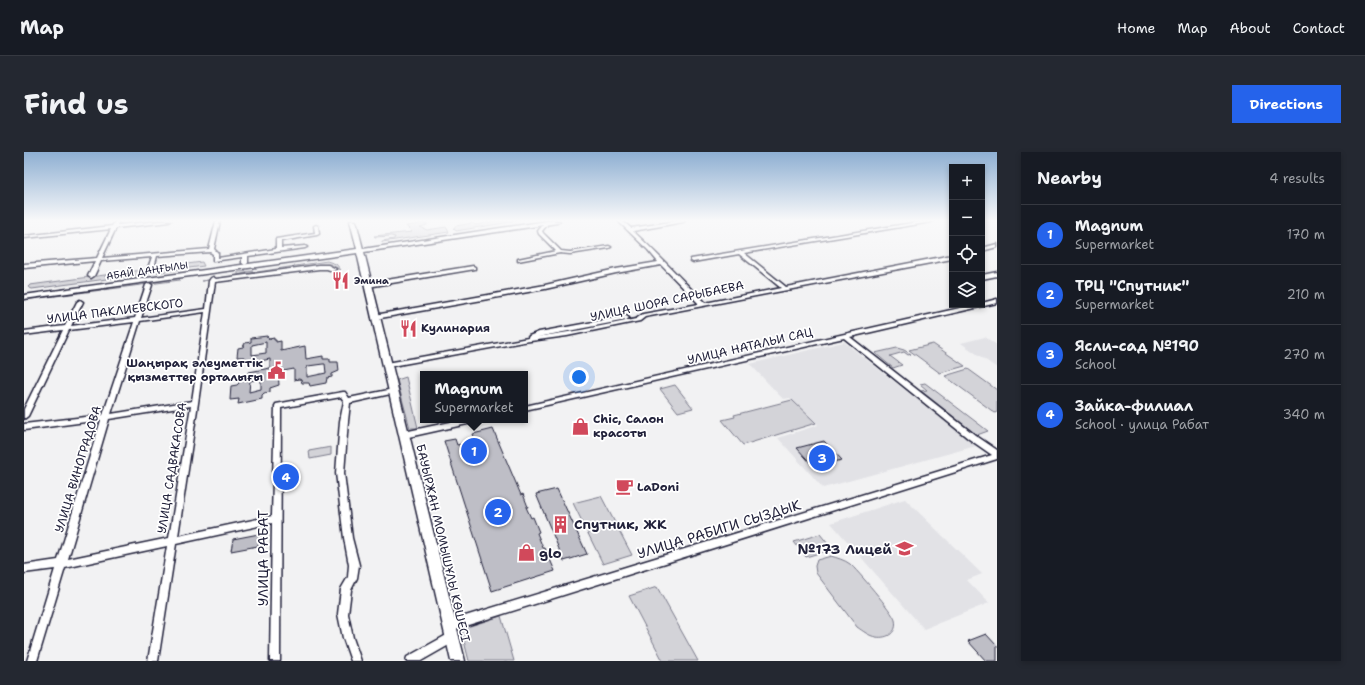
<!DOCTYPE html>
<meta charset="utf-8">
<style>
body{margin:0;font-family:"Shantell Sans",sans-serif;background:#242831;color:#f1f3f6}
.controls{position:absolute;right:12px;top:12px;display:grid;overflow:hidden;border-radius:0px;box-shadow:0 2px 6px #0003}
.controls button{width:36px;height:36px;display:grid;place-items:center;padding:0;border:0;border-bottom:1px solid #363941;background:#171b24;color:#f1f3f6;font:20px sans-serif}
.you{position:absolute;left:555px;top:225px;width:14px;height:14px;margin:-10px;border:3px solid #fff;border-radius:50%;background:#1a73e8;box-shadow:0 0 0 6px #1a73e833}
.badge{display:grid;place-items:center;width:26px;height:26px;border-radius:50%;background:#2563eb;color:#fff;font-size:13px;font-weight:700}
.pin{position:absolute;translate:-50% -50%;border:2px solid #fff;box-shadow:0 1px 4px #0006}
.popup{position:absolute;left:396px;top:219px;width:108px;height:52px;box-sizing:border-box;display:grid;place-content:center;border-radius:0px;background:#171b24;filter:drop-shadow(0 1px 3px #0005);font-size:13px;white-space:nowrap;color:#9ea1a6}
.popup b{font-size:15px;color:#f1f3f6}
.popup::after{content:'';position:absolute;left:50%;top:100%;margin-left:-8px;border:8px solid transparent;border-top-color:#171b24}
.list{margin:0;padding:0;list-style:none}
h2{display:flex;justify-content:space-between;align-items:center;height:52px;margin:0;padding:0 16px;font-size:17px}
h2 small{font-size:13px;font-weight:400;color:#9ea1a6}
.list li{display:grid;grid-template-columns:26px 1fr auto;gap:12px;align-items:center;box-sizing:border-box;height:60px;padding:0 16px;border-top:1px solid #363941}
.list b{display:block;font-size:15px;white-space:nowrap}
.list p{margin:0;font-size:13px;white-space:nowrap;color:#9ea1a6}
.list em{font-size:13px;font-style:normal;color:#9ea1a6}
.icon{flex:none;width:22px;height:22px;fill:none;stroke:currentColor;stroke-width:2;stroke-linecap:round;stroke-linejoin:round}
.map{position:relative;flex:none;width:973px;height:509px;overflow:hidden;border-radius:0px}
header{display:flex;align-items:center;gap:24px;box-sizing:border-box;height:56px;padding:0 20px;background:#171b24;border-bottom:1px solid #363941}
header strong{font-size:19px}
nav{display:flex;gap:22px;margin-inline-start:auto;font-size:14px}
.intro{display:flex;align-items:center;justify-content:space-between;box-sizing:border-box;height:96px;padding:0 24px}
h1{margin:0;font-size:28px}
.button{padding:10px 18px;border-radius:0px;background:#2563eb;color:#fff;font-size:14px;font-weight:700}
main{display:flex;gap:24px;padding:0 24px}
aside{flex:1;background:#171b24;border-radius:0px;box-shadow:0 2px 6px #0003}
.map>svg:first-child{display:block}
</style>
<header>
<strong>Map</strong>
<nav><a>Home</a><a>Map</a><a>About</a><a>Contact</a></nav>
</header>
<div class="intro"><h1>Find us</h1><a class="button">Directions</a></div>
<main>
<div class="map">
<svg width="973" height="509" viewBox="0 0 973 509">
<rect width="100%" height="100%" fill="#f2f2f3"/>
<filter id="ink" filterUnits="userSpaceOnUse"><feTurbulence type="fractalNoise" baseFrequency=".025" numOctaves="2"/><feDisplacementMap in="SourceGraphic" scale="8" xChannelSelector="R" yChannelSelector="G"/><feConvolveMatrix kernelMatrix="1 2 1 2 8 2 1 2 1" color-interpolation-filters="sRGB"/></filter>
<g filter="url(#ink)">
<!-- built -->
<g fill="#e2e2e6">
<polygon points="961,185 973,193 973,216 937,191"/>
<polygon points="820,190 952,294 799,336 754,286 794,273 766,246 759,247 726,212"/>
<polygon points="267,312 269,336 257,339 256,315"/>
<polygon points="881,347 958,422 943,428 965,451 900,477 807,371"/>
</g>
<!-- green -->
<g fill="#d3d3d8" stroke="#7a7a8a">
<polygon points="474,69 492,69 432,79 429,76 431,76 431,74 449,71 451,73"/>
<polygon points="403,71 403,73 396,75 403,78 422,75 425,80 358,90 358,89 370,87 371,85 367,84 351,85 350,84 388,80 382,74"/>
<polygon points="303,109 312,112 317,118 306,112 178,129 214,123 214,120 229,119 214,123"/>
<polygon points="178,110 180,114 8,137 4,135 6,133"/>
<polygon points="154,126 156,128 0,148 0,146"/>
<polygon points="909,192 941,214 916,221 885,198"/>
<polygon points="873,196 880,198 887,202 884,203 880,200 866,204 878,213 869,216 851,201"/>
<polygon points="944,217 973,238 973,260 971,261 921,224"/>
<polygon points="382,225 394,276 386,276 373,228"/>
<polygon points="901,231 964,279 953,283 897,239 903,238 896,232"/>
<polygon points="651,233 669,256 654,260 636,237"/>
<polygon points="768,248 792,271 719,293 698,268 711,265 710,263"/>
<polygon points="307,295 307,303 286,307 285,299"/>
<polygon points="577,344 608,403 579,412 549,351"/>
<polygon points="796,382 808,397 782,405 770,390"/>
<path d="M807,404C813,406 821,408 826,412C833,418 869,460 871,468C874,480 864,487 852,485C845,484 839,479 833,475L792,421L791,414L793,408Z"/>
<polygon points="633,435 674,509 639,509 605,444"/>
<polygon points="477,464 490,509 445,509 437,477"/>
</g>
<!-- building -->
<g fill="#bebec6" stroke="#22223b" fill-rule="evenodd">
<path d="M243,184L245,187L250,186V188H252V190L257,189V199L281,194L282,207L299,204V207H306V210H314L315,219L308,222V225L303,226L302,231L286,234L285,231H278L277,228L275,227L270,228V217L254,220L255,233L246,236V240L240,241L238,243V247L214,252L215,247L206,248L207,234L213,233L215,231V227L225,224V220L246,216V207L227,211V208H225V207L220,208V205H213L214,196L219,195L221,191L227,190V186ZM242,190V201L228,203V193ZM299,212H301L302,221L283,225V216L284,214ZM237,227V237L225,240L226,229Z"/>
<polygon points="469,277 497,343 499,342 504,355 502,355 507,366 509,365 515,380 513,381 519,396 521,396 531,419 468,439 420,289 431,287 433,293 451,289 449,282"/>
<polygon points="800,289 818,308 790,315 773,296"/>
<polygon points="533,337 563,402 540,409 512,342"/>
<polygon points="240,381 239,393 207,399 209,387"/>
<polygon points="962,482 973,494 973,509 962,509 944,489"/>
</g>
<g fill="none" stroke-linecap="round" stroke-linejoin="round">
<defs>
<g id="minor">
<polygon points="91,69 95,69 93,73 135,69 147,69 145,70 92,76 78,106 185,97 192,69 196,69 190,97 194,101 194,106 252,97 252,87 291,81 290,74 292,73 294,74 295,82 293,83 257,89 257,96 281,94 283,95 281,96 224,104 224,111 221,113 218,111 218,105 189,109 189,102 186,100 133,104 130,116 127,118 124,116 128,105 77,109 70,124 67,126 64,124 71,109 0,116 0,112 73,106 87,77 0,86 0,84 88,74"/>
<path d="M594,69H598L607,76L653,69H661L659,70L609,79C634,102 656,126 681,151L757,136L715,102L669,110L667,109V107L900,69H909L907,70L720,101L762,135L928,103V107L621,165L616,169L543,184L499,190L363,215L360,213L363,211L504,186L505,184L515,180L602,164L605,166L602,168L513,185L557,178L612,167L619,162L675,152L637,113L592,121L521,137L351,167L348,165L351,163L521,133L592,117L634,110L624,98Z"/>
<polygon points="519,70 523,70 523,73 518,79 519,81 537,99 546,100 585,94 587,95 585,96 546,102 536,101 494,109 494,107 532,99 515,82 514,79 519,73"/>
<polygon points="973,92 973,95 958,99 958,96"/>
<path d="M295,113H304L312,117L309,119L303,117H295L191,130L174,251L154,384L248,364L251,254L252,252L319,240H321L325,246L369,237H371L372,239L371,241L326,251L324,269L320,321L328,386L335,413L333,426L327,438L324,462L329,486L337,509H327L319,486L314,462L317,437L324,425L325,413L320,386L312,321L316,269L320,249L317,245L257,256L256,509H246L248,371L152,392L134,509H124L143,394L41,416L13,509H3L31,417L0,421V413L34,408L77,268L0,278V272L79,263L110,170L45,178L4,264L0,267V257L39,178L0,183V179L41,174L53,150L56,148L59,150L47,174L111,166L122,133L125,131L128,133L117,166L182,157L185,129L187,126L189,125L192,127ZM181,160L168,249L87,262L116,169ZM167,254L145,386L44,407L85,267Z"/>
<polygon points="449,114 451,115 451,117 344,135 341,133 344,131"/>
<polygon points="973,120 973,124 958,127 958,123"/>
<polygon points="973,147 973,151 960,154 826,185 951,283 973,298 973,307 425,479 422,477 420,474 422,471 425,469 968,303 945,287 820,186 501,258 501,254 949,153 958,153 958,151"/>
<polygon points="436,268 452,268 448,271 380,286 377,285 376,283 377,281 380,280"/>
<polygon points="428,480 432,481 433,485 432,489 397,509 382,509 383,505"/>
</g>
<polygon id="secondary" points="326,69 332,69 339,97 523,69 536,69 533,71 340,100 441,509 427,509 333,101 0,147 0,143 333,97"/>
</defs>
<!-- minor casing -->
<use href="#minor" stroke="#22223b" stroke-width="3"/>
<!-- secondary casing -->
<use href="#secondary" stroke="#22223b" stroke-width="3"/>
<!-- minor -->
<use href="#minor" fill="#fff" fill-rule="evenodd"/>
<!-- secondary -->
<use href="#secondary" fill="#fff" fill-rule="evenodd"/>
</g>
</g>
<!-- sky -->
<linearGradient id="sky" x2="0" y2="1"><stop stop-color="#8eafd2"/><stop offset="0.49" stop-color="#f9f9fa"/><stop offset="1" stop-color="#f9f9fa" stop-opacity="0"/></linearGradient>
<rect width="973" height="140" fill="url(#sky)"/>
<!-- icons -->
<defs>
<symbol id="restaurant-bare" viewBox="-9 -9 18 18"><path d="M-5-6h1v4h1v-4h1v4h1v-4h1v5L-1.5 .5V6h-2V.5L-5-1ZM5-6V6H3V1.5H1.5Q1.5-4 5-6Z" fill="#d1495b" stroke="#fff" stroke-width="2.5" paint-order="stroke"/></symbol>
<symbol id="civic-bare" viewBox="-9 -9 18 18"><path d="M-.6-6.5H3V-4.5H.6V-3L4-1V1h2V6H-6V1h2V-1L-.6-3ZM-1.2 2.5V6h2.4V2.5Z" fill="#d1495b" stroke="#fff" stroke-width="2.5" paint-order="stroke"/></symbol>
<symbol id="shop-bare" viewBox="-9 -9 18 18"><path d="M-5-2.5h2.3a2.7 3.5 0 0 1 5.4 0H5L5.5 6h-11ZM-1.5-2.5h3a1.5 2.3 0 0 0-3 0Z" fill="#d1495b" stroke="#fff" stroke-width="2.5" paint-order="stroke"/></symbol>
<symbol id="cafe-bare" viewBox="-9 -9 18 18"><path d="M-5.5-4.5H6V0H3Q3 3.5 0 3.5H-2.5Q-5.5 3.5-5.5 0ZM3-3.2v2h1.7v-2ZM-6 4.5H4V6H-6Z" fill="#d1495b" stroke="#fff" stroke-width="2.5" paint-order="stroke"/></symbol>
<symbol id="building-bare" viewBox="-9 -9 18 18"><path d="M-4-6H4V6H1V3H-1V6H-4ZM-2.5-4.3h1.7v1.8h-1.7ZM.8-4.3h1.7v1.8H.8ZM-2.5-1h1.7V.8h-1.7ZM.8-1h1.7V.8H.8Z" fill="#d1495b" stroke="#fff" stroke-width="2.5" paint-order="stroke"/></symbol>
<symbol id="school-bare" viewBox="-9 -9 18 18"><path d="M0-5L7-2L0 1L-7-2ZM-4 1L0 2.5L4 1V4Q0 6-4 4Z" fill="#d1495b" stroke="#fff" stroke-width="2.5" paint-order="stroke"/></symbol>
</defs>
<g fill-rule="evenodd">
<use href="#restaurant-bare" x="304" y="116" width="25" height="25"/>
<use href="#restaurant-bare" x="372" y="164" width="25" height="25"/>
<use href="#civic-bare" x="240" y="206" width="25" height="25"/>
<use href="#shop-bare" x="544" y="262" width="25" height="25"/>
<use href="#cafe-bare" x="588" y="322" width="25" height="25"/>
<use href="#building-bare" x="524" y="360" width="25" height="25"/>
<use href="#school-bare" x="868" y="384" width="25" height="25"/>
<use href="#shop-bare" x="490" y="388" width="25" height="25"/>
</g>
<g text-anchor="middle" stroke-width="3.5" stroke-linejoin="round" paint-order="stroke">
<!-- far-street labels -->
<g font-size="10" fill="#22223b" stroke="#fff">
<text transform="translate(123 118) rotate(-8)" y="4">АБАЙ ДАҢҒЫЛЫ</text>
</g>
<!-- far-poi labels -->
<g font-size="10" font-weight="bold" fill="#22223b" stroke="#fff" text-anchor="start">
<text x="330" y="132">Эмина</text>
</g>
<!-- street labels -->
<g font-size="12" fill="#22223b" stroke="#fff">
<text transform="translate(643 149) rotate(-12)" y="4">УЛИЦА ШОРА САРЫБАЕВА</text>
<text transform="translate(91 159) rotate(-7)" y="4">УЛИЦА ПАКЛИЕВСКОГО</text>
<text transform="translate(726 194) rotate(-13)" y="4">УЛИЦА НАТАЛЬИ САЦ</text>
<text transform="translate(148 316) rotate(-81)" y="4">УЛИЦА САДВАКАСОВА</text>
<text transform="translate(54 317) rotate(-73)" y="4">УЛИЦА ВИНОГРАДОВА</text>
<text transform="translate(419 391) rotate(77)" y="4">БАУЫРЖАН МОМЫШҰЛЫ КӨШЕСІ</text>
</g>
<!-- poi labels -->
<g font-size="12" font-weight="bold" fill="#22223b" stroke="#fff" text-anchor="start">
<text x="397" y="180">Кулинария</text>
<text x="239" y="215" text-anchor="end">Шаңырақ әлеуметтік<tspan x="239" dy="14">қызметтер орталығы</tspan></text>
<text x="569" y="271">Chic, Салон<tspan x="569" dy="14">красоты</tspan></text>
<text x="613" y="339">LaDoni</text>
</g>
<!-- near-poi labels -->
<g font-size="14" font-weight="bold" fill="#22223b" stroke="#fff" text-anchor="start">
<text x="550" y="377">Спутник, ЖК</text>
<text x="868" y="402" text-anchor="end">№173 Лицей</text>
<text x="515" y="406">glo</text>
</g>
<!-- near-street labels -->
<g font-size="14" fill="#22223b" stroke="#fff">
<text transform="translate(695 377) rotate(-17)" y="5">УЛИЦА РАБИГИ СЫЗДЫК</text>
<text transform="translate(239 406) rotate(-90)" y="5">УЛИЦА РАБАТ</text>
</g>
</g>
</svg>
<div class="controls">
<button>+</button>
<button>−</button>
<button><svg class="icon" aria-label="locate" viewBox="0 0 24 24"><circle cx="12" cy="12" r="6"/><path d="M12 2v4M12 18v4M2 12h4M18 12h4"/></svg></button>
<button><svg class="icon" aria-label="layers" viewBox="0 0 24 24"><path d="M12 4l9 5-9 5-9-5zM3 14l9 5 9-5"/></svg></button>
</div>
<div class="you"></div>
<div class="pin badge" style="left:450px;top:299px">1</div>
<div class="popup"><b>Magnum</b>Supermarket</div>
<div class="pin badge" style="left:474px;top:360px">2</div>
<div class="pin badge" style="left:798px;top:306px">3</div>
<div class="pin badge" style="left:262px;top:325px">4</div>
</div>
<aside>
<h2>Nearby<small>4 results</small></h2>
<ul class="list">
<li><span class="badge">1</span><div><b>Magnum</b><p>Supermarket</p></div><em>170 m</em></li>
<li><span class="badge">2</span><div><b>ТРЦ &quot;Спутник&quot;</b><p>Supermarket</p></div><em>210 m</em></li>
<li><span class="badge">3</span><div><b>Ясли-сад №190</b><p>School</p></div><em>270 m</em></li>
<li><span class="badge">4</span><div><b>Зайка-филиал</b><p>School · улица Рабат</p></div><em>340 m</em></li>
</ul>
</aside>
</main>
